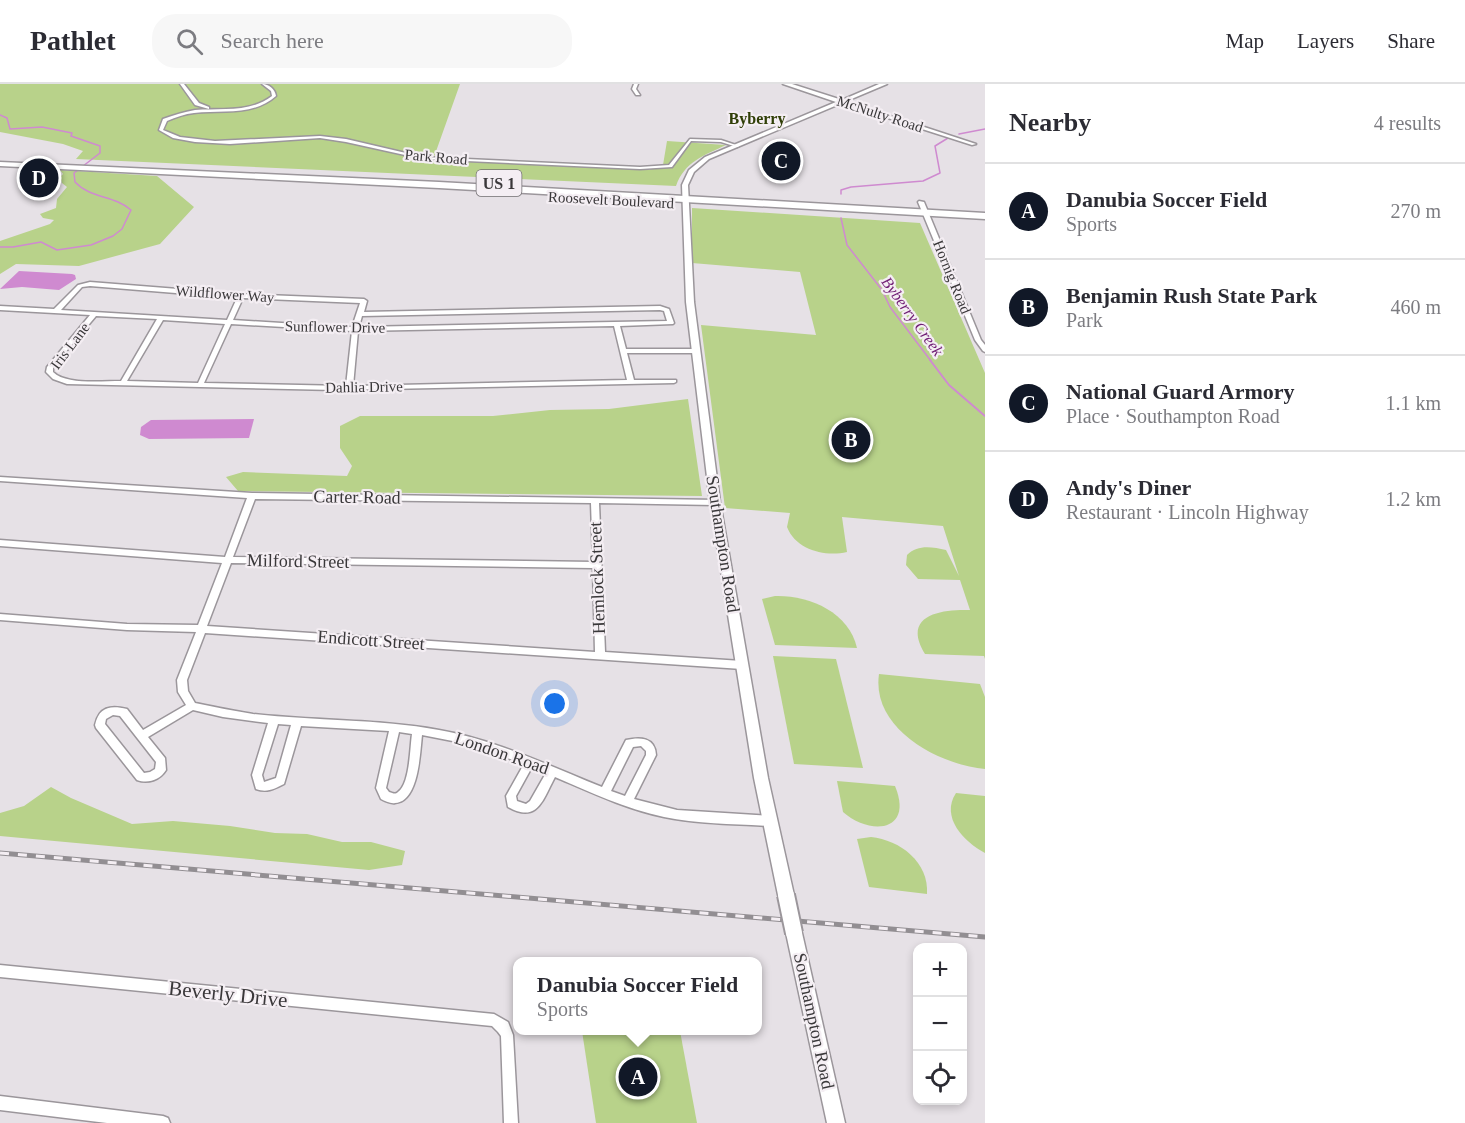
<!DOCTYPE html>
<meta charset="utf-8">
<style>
body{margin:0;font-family:"Times New Roman",serif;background:#f7f7f7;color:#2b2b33}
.controls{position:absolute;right:18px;bottom:18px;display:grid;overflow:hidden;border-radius:12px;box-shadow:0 3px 9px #0003}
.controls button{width:54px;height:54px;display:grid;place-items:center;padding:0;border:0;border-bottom:2px solid #e1e1e2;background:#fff;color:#2b2b33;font:30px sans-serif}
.you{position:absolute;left:555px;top:620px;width:21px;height:21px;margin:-15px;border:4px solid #fff;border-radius:50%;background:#1a73e8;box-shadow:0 0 0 9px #1a73e833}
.badge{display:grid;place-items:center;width:39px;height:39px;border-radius:50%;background:#111827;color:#fff;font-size:20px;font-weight:700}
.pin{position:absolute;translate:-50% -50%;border:3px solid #fff;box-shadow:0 2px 6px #0006}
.popup{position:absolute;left:513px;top:873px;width:249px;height:78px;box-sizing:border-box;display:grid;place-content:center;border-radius:12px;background:#fff;filter:drop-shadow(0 2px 4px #0005);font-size:20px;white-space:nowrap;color:#7c7c81}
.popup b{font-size:22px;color:#2b2b33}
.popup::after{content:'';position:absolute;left:50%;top:100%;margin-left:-12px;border:12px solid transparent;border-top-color:#fff}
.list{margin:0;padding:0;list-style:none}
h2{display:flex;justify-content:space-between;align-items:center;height:78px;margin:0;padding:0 24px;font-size:26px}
h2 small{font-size:20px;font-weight:400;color:#7c7c81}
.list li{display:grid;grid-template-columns:39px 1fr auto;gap:18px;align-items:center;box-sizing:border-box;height:96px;padding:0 24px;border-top:2px solid #e1e1e2}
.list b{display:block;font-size:22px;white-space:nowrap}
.list p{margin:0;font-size:20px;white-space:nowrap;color:#7c7c81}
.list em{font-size:20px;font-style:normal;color:#7c7c81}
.icon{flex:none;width:33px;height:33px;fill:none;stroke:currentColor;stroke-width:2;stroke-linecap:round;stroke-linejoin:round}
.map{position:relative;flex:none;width:985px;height:1039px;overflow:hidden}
header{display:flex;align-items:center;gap:36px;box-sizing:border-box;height:84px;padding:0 30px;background:#fff;border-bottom:2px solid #e1e1e2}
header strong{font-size:28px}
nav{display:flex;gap:33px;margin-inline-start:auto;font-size:21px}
.search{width:420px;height:54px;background:#f7f7f7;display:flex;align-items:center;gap:15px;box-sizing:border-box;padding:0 21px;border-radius:24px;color:#7c7c81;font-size:22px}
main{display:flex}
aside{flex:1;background:#fff}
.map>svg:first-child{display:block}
</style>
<header>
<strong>Pathlet</strong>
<div class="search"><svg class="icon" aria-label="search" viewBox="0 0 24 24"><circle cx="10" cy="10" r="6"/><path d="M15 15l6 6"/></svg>Search here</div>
<nav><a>Map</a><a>Layers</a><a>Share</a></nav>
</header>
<main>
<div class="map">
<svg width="985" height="1039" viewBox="0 0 985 1039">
<rect width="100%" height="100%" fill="#e6e1e6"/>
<!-- green -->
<g fill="#b8d28a">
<path d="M0,0H460L434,73L649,86L663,81L667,57L726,61C705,71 684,78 676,102L76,75L83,67L63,60L0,48Z"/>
<polygon points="60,86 157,92 194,123 160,160 79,182 16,180 0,190 0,157 50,140 54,136 43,134 40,130 56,124 57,115 67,103 62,99 60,93 63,90"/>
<path d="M692,124L920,139L985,289V575L984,572L925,570C901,531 941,525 970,526L960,496L918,495L906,481L907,471C918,460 932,463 946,466L959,492L943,442L842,433L847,468C825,473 796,466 787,443L790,429L725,424L701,241L816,251L800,188L692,179Z"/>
<polygon points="688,315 702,412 238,407 226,393 243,388 347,392 352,382 340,364 340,342 360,332 493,332 550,326 609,325"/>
<path d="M775,512C809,511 849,528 857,564L775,561L762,515Z"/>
<polygon points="773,572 836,575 863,684 794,680"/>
<path d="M879,590L980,600L985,613V685C939,681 871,645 879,590Z"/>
<path d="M837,697L895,702C914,748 870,752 843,728Z"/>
<polygon points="51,703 71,714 132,740 173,737 230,742 275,749 307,750 342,758 371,758 405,767 402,781 369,786 0,752 0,729 24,722"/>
<path d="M956,709L985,712V769C964,758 940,733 956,709Z"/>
<path d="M871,753C900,756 929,778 927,810L869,803L857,755Z"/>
<polygon points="582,947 680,947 697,1039 596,1039"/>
</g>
<!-- water -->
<g fill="#cf8ad0">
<polygon points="19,187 72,190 75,191 76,195 59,206 22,203 0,205"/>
<polygon points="254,335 249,354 149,355 140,351 141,343 151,336"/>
</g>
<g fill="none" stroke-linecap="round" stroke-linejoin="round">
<!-- stream-far1 -->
<g stroke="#cf8ad0" stroke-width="1.5">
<path d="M0,31L7,34L10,45L42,43L72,49L71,52L100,62V69L74,89L75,98C91,115 114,111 131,126L122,145L113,152L91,161L57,166L41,158L13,163H0"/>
<polyline points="959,50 985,45"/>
<polyline points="841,110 841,106 851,103 923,97 940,89 935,62 948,54"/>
<polyline points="841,134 847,161 882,206 890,223 931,277"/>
</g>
<!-- stream -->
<polyline stroke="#cf8ad0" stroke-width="2" points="930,276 949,301 985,332"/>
<defs>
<g id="minor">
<polygon points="180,0 184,0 199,19 209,23 209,25 195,21"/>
<path d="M262,0C269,0 275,5 276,12C254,32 222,26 194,29C185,30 176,33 167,37L163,46L180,53L215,57L320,52L346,55L423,73L640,83L669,81L690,55L721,56L739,62L737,63L721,58L691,57L672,83L640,85L423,75L346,58L320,54L230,60L195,58L173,54L159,46L163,35C174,31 184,28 195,26C221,24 250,29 272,12L271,7Z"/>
<polygon points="634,0 638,0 636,5 640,11 636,11 632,5"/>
<polygon points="841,17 845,17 976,60 972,61 841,19"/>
<polygon points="919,117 924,118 981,256 985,261 985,268 983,267 975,256 918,118"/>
<path d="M90,198L241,210L364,215L367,217L364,228L660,222L669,225L674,239L673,240L620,242L626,265H696L699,267L696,269H627L634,296H676V298L674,299L335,306L67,300L53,295L46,288L47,283L90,231L0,226V222L54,225L78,201ZM90,202L237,214L227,236L61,226L82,203ZM243,214L360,219L352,243H345L233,236ZM660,226L664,227L667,237L359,243L362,232ZM96,232L157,235L121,297C102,297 66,301 53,288V283ZM163,236L225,240L198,299L127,297ZM231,240L352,247L346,302L204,299ZM614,242L627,296L353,302L358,247Z"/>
<path d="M0,393L252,409L718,416L719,418L718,420L715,421L599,419L605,568L742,577L745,578L747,581L745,584L742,585L205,549L187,596L188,607L195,619C215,623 234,627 253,630C315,637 378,635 439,646C497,656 549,682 602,703L626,656C640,653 655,653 656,671L634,715L677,726L770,732L774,734L776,737L774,740L770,742C735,740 699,740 664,733C626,725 590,708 555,693C543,715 538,740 508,723L506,712L524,680L468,660L422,651C420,668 419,718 395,719C391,720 385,717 381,715L376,704L389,647L301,642L284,700C274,705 267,709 256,705L252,691L268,639L223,633L193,626L148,653L165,674L166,686C160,696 148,700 137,696L96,644L95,641C99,623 110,621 127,625L143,646L186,621L178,608L177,596L196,548L127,546L0,536V530L127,540L198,541L222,479L0,462V456L225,473L247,414L0,397ZM255,415L591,419L593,478L233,473ZM231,479L593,484L595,568L207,542ZM113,631L120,632L156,678L155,685L150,688L144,689L105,640L106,635ZM278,640L291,641L276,694L264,698L262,691ZM399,648L412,650C410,663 410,700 398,708C395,711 393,709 389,708L386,704ZM641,662L646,667V671L625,712L611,707L633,663ZM532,683L546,689L530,717L526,720L517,717L516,712Z"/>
<polygon points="0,881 494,930 508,938 513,951 518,1039 504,1039 501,952 498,948 492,942 0,893"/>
<polygon points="0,1012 163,1032 168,1034 170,1039 107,1039 0,1026"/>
</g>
<g id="tertiary">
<polygon points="783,0 792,0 842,16 879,0 887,0 709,75 694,88 688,101 694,218 720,418 768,694 794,811 792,816 786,818 780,816 778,811 754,694 710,418 686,218 682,101 689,86 705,73 836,18"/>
<polygon points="794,841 800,844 802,849 845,1039 827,1039 786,849 788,844"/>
</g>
<polygon id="trunk" points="0,78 439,98 985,129 985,135 439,104 0,82"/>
</defs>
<!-- minor casing -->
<use href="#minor" stroke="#9b969b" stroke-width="3"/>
<!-- tertiary casing -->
<use href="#tertiary" stroke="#9b969b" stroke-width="3"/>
<!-- trunk casing -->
<use href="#trunk" stroke="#9b969b" stroke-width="3"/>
<!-- minor -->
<use href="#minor" fill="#fff" fill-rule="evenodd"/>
<!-- tertiary -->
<use href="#tertiary" fill="#fff" fill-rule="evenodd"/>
<!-- trunk -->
<use href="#trunk" fill="#fff" fill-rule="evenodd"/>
<defs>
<polyline id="rail" points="0,769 985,853"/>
</defs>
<!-- rail casing -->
<use href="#rail" stroke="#928e92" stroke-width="5"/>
<!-- rail -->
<use href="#rail" stroke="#f4eef3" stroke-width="3" stroke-dasharray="9" stroke-linecap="butt"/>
<defs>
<polyline id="tertiary-bridge" points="786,811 794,849"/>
</defs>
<!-- tertiary-bridge casing -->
<use href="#tertiary-bridge" stroke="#9b969b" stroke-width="20" stroke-linecap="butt"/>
<!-- tertiary-bridge -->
<use href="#tertiary-bridge" stroke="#fff" stroke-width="16"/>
</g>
<g text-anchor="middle" stroke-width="4.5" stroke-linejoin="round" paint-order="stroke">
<!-- far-street labels -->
<g font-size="15" fill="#3a383a" stroke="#f4eef3">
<text transform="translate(880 30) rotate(18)" y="5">McNulty Road</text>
<text transform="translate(436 73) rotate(5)" y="5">Park Road</text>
<text transform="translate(611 116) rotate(3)" y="5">Roosevelt Boulevard</text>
<text transform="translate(952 193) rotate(68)" y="5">Hornig Road</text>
<text transform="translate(225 210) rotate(4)" y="5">Wildflower Way</text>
<text transform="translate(335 243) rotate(1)" y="5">Sunflower Drive</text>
<text transform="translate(70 262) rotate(-53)" y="5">Iris Lane</text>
<text transform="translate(364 303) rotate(-1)" y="5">Dahlia Drive</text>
</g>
<!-- far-neighbourhood labels -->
<g font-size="16" font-weight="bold" fill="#303f07" stroke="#f4eef3">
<text x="757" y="40">Byberry</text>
</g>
<!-- shield labels -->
<rect fill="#f4eef3" stroke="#726f72" stroke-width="1.5" x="476.5" y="86" width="45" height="26" rx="4.5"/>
<g font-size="16" font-weight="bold" fill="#3a383a">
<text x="499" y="105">US 1</text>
</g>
<!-- far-water labels -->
<g font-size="16" font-style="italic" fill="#701e74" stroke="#f4eef3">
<text transform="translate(913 232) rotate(54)" y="6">Byberry Creek</text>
</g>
<!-- street labels -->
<g font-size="18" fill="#3a383a" stroke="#f4eef3">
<text transform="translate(357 413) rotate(1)" y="6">Carter Road</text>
<text transform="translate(723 460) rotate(81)" y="6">Southampton Road</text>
<text transform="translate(298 477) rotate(1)" y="6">Milford Street</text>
<text transform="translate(597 494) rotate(-92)" y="6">Hemlock Street</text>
<text transform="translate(371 556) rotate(4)" y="6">Endicott Street</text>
<text transform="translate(502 669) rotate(19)" y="6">London Road</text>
<text transform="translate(814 937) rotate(78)" y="6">Southampton Road</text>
</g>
<!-- near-street labels -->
<g font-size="21" fill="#3a383a" stroke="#f4eef3">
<text transform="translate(228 910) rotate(6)" y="7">Beverly Drive</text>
</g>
</g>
</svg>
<div class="controls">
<button>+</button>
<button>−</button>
<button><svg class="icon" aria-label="locate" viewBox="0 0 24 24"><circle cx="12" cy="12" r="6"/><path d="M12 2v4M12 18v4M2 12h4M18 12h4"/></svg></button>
</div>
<div class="you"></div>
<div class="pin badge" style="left:638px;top:993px">A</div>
<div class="popup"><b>Danubia Soccer Field</b>Sports</div>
<div class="pin badge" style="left:851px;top:356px">B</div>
<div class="pin badge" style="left:781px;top:77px">C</div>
<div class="pin badge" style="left:39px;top:94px">D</div>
</div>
<aside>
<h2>Nearby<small>4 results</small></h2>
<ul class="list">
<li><span class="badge">A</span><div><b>Danubia Soccer Field</b><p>Sports</p></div><em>270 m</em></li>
<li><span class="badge">B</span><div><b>Benjamin Rush State Park</b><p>Park</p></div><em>460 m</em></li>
<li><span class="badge">C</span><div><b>National Guard Armory</b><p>Place · Southampton Road</p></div><em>1.1 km</em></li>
<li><span class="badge">D</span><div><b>Andy's Diner</b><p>Restaurant · Lincoln Highway</p></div><em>1.2 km</em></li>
</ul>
</aside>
</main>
